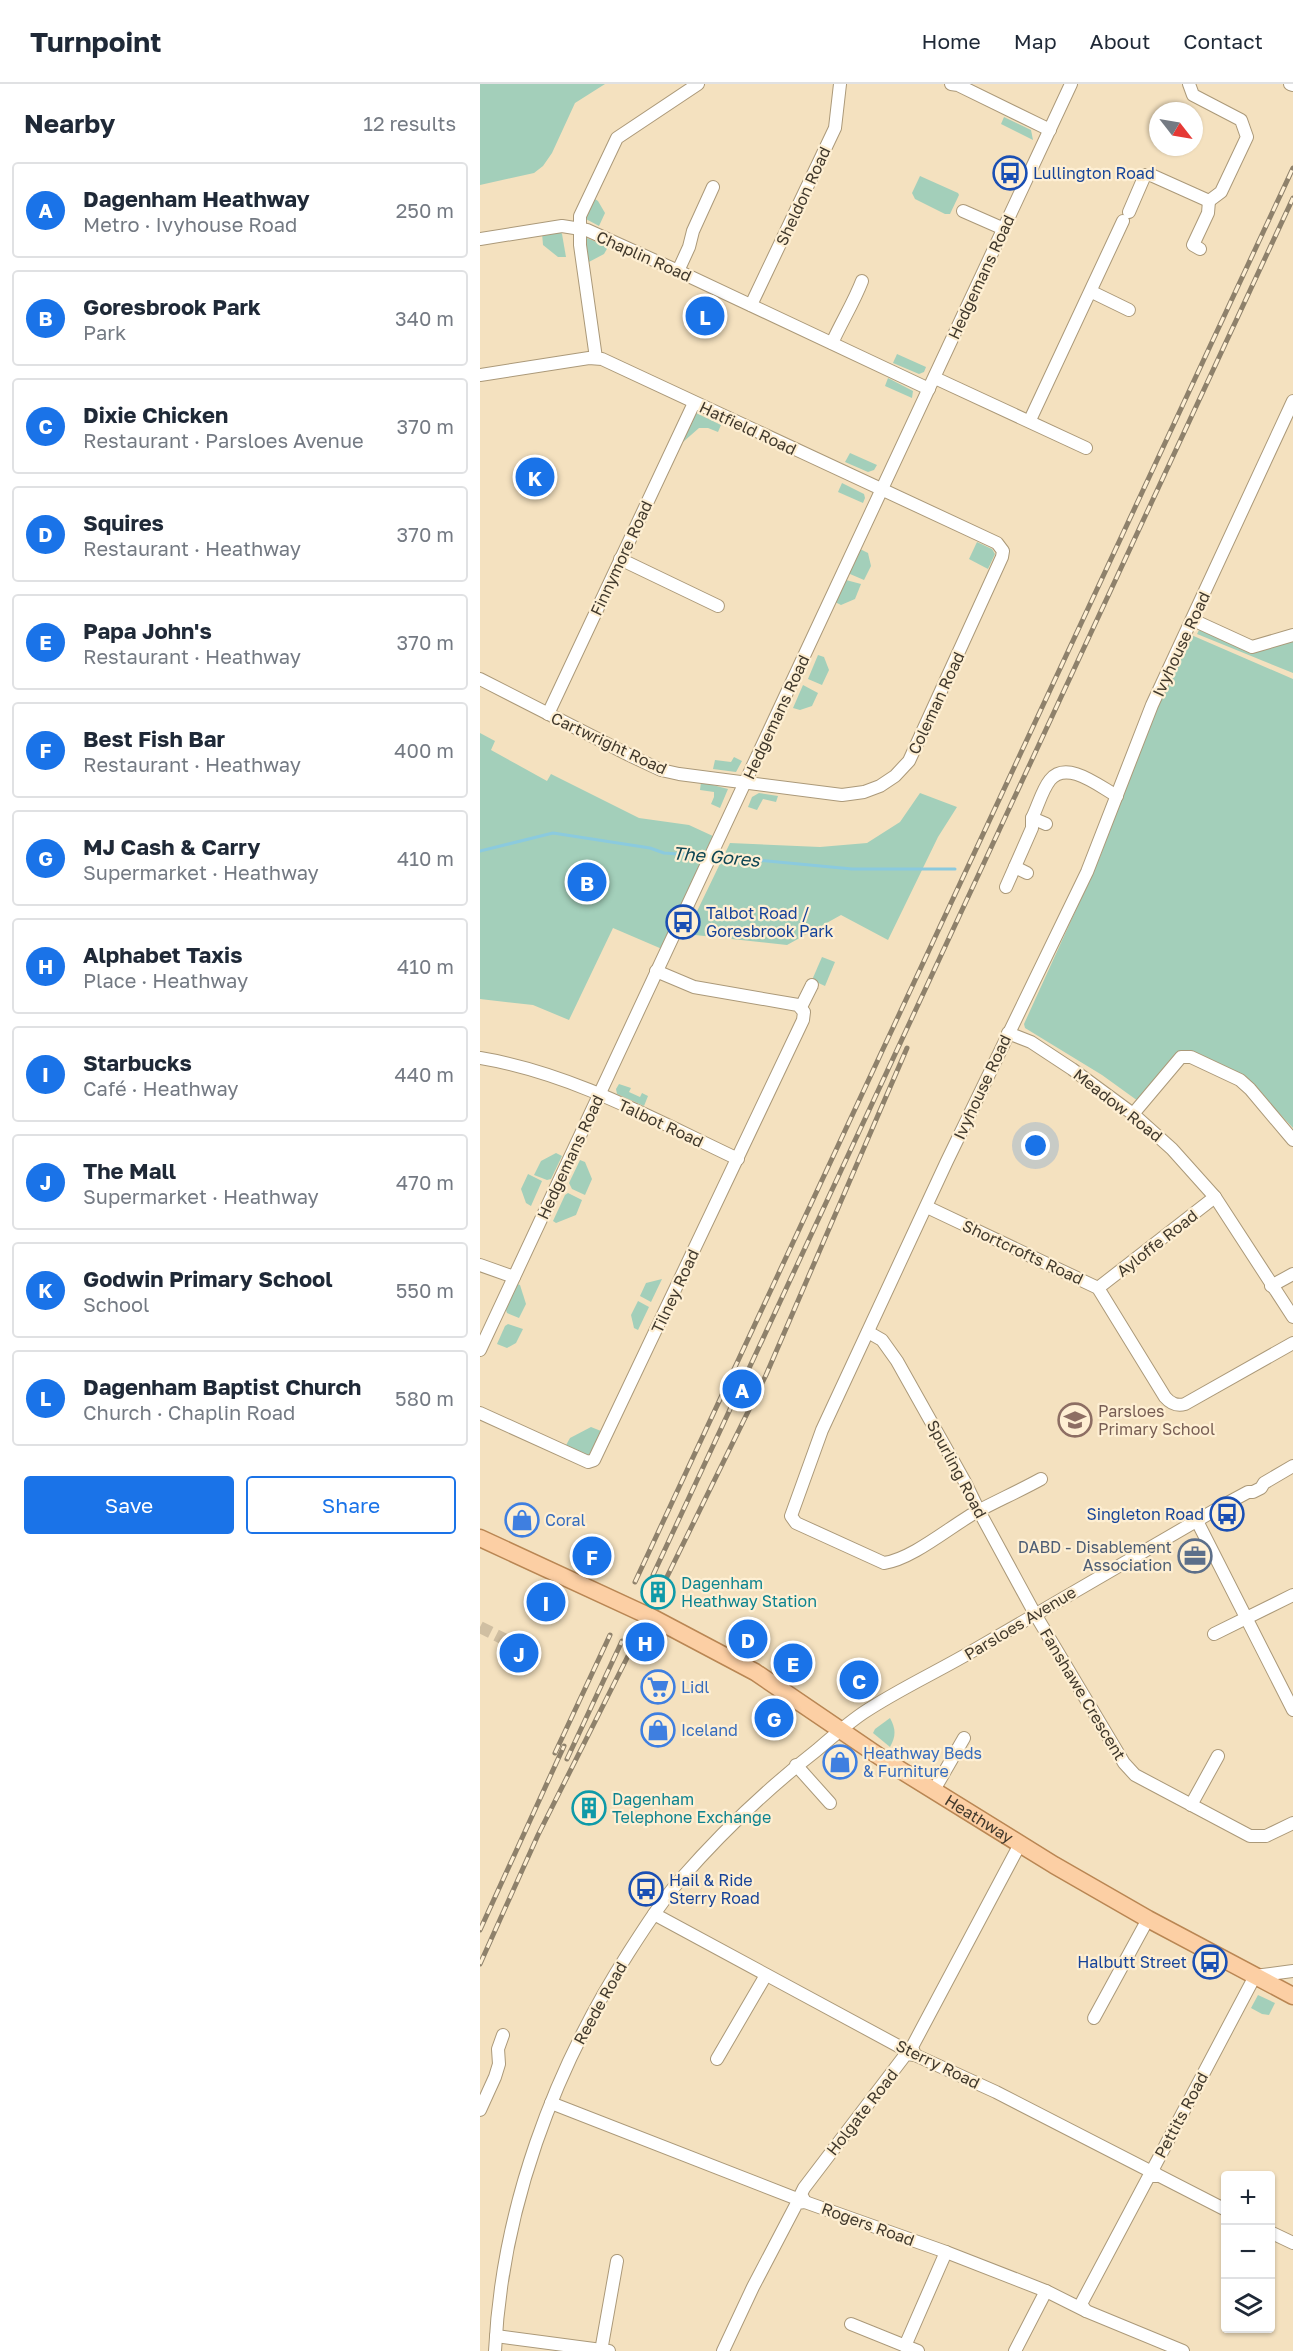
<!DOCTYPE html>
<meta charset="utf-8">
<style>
body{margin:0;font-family:"Golos Text",sans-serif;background:#f2f2f3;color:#1f2937}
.controls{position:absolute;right:18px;bottom:18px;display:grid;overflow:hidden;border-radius:6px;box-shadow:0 2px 4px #0004}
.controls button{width:54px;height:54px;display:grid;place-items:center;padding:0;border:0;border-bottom:2px solid #e0e1e3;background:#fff;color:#1f2937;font:30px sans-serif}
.compass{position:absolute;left:669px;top:18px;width:54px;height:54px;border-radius:50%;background:#fff;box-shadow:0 2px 4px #0004;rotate:121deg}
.you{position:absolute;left:556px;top:1062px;width:21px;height:21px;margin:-15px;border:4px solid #fff;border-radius:50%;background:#1a73e8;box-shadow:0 0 0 9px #1a73e833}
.badge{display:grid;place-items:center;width:39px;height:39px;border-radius:50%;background:#1a73e8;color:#fff;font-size:20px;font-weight:700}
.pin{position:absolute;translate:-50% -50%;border:3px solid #fff;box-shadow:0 2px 6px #0006}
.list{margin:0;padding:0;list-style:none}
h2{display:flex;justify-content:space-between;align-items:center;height:78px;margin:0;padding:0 24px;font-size:26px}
h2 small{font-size:20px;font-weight:400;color:#747a83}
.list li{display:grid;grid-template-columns:39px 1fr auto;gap:18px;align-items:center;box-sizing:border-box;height:96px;margin:0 12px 12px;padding:0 12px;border:2px solid #e0e1e3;border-radius:6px}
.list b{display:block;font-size:22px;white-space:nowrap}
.list p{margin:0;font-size:20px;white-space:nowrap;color:#747a83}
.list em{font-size:20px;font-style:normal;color:#747a83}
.actions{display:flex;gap:12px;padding:18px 24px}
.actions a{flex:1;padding:14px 0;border:2px solid #1a73e8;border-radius:6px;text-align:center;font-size:21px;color:#1a73e8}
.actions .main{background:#1a73e8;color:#fff}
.icon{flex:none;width:33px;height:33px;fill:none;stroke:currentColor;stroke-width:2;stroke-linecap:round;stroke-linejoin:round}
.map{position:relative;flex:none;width:813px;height:2267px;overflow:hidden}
header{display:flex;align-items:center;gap:36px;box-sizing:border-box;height:84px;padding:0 30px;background:#fff;border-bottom:2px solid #e0e1e3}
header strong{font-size:28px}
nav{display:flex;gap:33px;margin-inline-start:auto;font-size:21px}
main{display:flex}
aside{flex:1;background:#fff}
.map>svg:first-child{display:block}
</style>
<header>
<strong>Turnpoint</strong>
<nav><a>Home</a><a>Map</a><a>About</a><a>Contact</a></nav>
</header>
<main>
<aside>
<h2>Nearby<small>12 results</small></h2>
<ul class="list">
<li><span class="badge">A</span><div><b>Dagenham Heathway</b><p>Metro · Ivyhouse Road</p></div><em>250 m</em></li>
<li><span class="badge">B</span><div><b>Goresbrook Park</b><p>Park</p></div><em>340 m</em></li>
<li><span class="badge">C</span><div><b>Dixie Chicken</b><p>Restaurant · Parsloes Avenue</p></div><em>370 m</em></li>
<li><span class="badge">D</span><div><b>Squires</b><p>Restaurant · Heathway</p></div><em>370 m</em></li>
<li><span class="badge">E</span><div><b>Papa John's</b><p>Restaurant · Heathway</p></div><em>370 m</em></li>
<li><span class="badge">F</span><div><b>Best Fish Bar</b><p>Restaurant · Heathway</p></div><em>400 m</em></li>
<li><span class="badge">G</span><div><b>MJ Cash &amp; Carry</b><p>Supermarket · Heathway</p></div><em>410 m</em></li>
<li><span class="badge">H</span><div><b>Alphabet Taxis</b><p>Place · Heathway</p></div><em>410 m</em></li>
<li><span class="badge">I</span><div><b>Starbucks</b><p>Café · Heathway</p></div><em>440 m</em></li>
<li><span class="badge">J</span><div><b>The Mall</b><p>Supermarket · Heathway</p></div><em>470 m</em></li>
<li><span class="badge">K</span><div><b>Godwin Primary School</b><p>School</p></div><em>550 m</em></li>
<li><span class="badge">L</span><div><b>Dagenham Baptist Church</b><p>Church · Chaplin Road</p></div><em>580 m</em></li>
</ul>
<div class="actions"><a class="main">Save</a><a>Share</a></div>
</aside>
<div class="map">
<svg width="813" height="2267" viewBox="0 0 813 2267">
<rect width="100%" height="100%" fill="#f4e1bf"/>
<!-- green -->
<g fill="#a3cfba">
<polygon points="0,0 125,0 95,19 72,69 63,82 54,89 0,101"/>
<polygon points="524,33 551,46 553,56 521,40"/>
<polygon points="440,92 478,109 479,111 470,130 465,130 435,115 432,109"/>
<polygon points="112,113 118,117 125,129 119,142 104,134"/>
<polygon points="80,147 82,150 86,173 78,173 63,161 62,149"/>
<polygon points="107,154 128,163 124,170 107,179 105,155"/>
<polygon points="417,270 446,283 444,288 439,290 413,279"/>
<polygon points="408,294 433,307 432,314 405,302"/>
<polygon points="214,328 241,341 238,348 228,344 219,344 203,358 198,356"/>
<polygon points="370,369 397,381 394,386 388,388 365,378"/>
<polygon points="362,399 384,410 385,414 383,419 358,408"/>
<polygon points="497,458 512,465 515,470 508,485 489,475"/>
<polygon points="380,465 388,469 391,482 384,496 370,490 370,485"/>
<polygon points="366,496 381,500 375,515 361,521 355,518"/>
<polygon points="719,546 770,568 813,557 813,589 717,550"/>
<polygon points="709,550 813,595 813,1044 763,991 713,967 701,967 658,1017 622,991 545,944 544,940 620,773 676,623"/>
<polygon points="338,571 344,573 349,586 342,601 328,595"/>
<polygon points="323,601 338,609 332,622 320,626 313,624"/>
<polygon points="0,649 15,657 11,666 67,697 71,690 159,734 209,741 235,753 182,865 133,844 89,936 53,921 0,915"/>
<polygon points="254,673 262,677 256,688 233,685 235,676 251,678"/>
<polygon points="221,698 248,705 240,724 231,720 234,713 234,708 220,706"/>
<polygon points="279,709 298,712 296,718 283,715 277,726 268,723 272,713"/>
<polygon points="440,709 477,723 458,753 408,856 361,831 307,861 206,850 250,759 340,763 387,759 420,738"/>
<polygon points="342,873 355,878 345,902 332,896"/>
<polygon points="139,1000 151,1004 149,1008 160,1013 162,1009 168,1012 164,1022 137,1010 136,1005"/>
<polygon points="76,1069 82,1072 71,1095 67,1096 54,1091 61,1077"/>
<polygon points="100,1076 105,1078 112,1095 105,1111 92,1105 89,1099"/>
<polygon points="48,1090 62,1097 51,1122 46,1119 41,1105"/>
<polygon points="88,1109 102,1116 96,1131 76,1139 73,1137 85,1111"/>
<polygon points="182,1195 171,1218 160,1212 166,1199"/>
<polygon points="37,1200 40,1201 46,1220 39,1234 27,1229 25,1223"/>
<polygon points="158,1217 169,1223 158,1246 154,1244 151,1231"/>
<polygon points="28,1240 43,1245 36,1259 27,1264 17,1260 25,1242"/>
<polygon points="111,1343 121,1347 111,1370 107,1372 85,1363 90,1354"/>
<path d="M410,1634C416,1645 416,1652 410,1663L393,1649L395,1645Z"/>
<polygon points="778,1911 795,1919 789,1931 782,1930 771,1924"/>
</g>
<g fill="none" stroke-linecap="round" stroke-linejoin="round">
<!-- stream -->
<g stroke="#8bcade" stroke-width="3">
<polyline points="0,767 73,749 170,764 184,769 228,772"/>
<polyline points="234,772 372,785 475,785"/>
</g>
<!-- minor-tunnel -->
<polyline stroke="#d0bfa2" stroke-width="12" stroke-dasharray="12 6" stroke-linecap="butt" points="0,1543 30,1558"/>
<defs>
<g id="minor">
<polyline points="471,0 478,1 570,46"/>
<polyline points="810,0 813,1"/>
<polyline points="483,127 524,145"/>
<polyline points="649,128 665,91 671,91 729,117 741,108 767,53 761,36 713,11 709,0"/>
<polyline points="0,155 82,142 107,146 198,187 449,305"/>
<polyline points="720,165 713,161 728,129 729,117"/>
<polyline points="198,187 209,163 213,147 233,103"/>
<polyline points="612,208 649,226"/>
<polyline points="271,221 355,44 360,0"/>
<path d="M352,259C362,237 374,218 382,197"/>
<polyline points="116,274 100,161 100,132 137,54 218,0"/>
<polyline points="0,291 109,274 122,275 517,459 523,467 522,473 429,677 415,692 400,702 384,708 362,711 199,690 181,686 149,671 0,595"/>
<polyline points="455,294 606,364"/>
<polyline points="550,336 643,137"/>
<polyline points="140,475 238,522"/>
<polyline points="713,536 772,563 813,551"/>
<polyline points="68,630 214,319"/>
<path d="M566,740L552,734C558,722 562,706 570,696C587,675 620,703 637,712"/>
<polyline points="535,783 547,789"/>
<polyline points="526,803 552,744 552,734"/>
<polyline points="321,923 332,901"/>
<polyline points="528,949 551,958 592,985 653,1030 692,1065 735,1113 813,1233"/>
<path d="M0,974C91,989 175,1036 258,1075"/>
<polyline points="653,1030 701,973 711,973 760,996 770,1005 813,1056"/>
<path d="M447,1123L618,1204L685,1313C691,1320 697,1322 705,1320L813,1259"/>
<polyline points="0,1181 34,1193"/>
<polyline points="791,1202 813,1190"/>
<polyline points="618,1204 735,1113"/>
<polyline points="388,1248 402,1256 417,1277 486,1400 499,1427 555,1530 644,1679 655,1691 770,1752 786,1752 813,1739"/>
<polyline points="0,1266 591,0"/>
<polyline points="0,1329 108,1378 114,1376 323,936 324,928 318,921 214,903 176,887"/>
<path d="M561,1395C541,1406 519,1416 498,1427C472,1441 433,1475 404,1479L316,1439L311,1432L342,1346L467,1077L607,788L672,621L813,317"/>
<polyline points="717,1437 813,1626"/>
<polyline points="734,1550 813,1511"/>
<polyline points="316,1681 350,1719"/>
<polyline points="454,1706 484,1654"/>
<polyline points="711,1721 738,1672"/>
<polyline points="174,1830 435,1971 516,2008 746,2126"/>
<polyline points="614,1934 668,1835"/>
<polyline points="237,1975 286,1891"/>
<polyline points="71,2019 325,2118 466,2168 566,2207 606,2227 703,2267"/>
<polyline points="0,2026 15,1993 19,1980 18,1965 23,1951"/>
<polyline points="790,2148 813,2159"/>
<polyline points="606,2227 601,2220 669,2092 677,2092 673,2085 775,1892 813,1887"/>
<polyline points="371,2240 438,2267"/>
<polyline points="16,2252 129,2267"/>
<polyline points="425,2262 466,2168"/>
<path d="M15,2267C22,2125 73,1987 149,1868C165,1843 181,1818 200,1796C242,1748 287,1705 337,1666C352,1653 367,1640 383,1629C419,1605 459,1587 496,1565C578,1517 660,1469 742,1422L768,1408H773L781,1404L784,1399L813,1382"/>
<polyline points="121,2267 137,2177"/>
<polyline points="243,2267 273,2203 317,2119 325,2118 321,2110 324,2104 426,1970 435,1971 432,1963 540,1760"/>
<polyline points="535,2267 566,2207"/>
</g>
<g id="major">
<path id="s1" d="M0,1454L173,1534L275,1588L406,1677L574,1781L668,1835L813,1912"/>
</g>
</defs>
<!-- minor casing -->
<use href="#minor" stroke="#ab9979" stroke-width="14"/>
<!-- major casing -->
<use href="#major" stroke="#b98653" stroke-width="19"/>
<!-- minor -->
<use href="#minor" stroke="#fff" stroke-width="12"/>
<!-- major -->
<use href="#major" stroke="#fccfa4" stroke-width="16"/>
<defs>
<g id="rail">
<polyline points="173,1491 813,114"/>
<polyline points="155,1498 813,84"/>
<polyline points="182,1503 286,1291 427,964"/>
<polyline points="75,1669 130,1551"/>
<polyline points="87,1675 142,1557"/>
<polyline points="0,1846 84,1662"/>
<polyline points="0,1880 58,1751 153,1562"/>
</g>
</defs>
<!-- rail casing -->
<use href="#rail" stroke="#8e816b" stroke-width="5"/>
<!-- rail -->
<use href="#rail" stroke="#feefd3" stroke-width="3" stroke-dasharray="9" stroke-linecap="butt"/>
</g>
<!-- icons -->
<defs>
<symbol id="bus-ring" viewBox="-11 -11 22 22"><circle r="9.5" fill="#feefd3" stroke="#1a4fb4" stroke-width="1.5"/><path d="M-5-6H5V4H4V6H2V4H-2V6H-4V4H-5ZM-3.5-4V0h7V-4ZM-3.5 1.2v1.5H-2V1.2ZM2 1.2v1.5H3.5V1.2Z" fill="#1a4fb4"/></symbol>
<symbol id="school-ring" viewBox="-11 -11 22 22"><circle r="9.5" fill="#feefd3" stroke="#8d6e63" stroke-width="1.5"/><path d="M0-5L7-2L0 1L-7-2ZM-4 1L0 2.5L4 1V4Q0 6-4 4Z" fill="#8d6e63"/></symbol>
<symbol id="shop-ring" viewBox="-11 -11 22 22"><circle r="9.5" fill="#feefd3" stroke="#3f7fe0" stroke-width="1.5"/><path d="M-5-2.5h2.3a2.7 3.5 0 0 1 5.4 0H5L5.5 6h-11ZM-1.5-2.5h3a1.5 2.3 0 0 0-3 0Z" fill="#3f7fe0"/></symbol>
<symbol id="office-ring" viewBox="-11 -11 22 22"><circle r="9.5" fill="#feefd3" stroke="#5c6f8a" stroke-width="1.5"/><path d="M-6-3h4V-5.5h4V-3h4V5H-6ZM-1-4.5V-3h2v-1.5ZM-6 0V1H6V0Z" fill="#5c6f8a"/></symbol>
<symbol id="building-ring" viewBox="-11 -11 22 22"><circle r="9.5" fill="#feefd3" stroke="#0f9aa8" stroke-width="1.5"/><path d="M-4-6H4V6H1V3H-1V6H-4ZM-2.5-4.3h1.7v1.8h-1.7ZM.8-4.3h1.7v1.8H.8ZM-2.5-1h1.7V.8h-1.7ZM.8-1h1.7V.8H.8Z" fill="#0f9aa8"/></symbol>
<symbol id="supermarket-ring" viewBox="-11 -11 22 22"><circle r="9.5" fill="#feefd3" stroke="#3f7fe0" stroke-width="1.5"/><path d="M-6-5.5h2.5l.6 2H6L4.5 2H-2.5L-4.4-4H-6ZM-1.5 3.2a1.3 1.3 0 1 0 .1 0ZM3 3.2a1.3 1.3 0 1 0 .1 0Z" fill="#3f7fe0"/></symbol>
</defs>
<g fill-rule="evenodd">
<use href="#bus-ring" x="511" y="70" width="38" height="38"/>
<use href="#bus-ring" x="184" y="819" width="38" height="38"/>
<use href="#school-ring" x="576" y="1317" width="38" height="38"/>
<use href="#bus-ring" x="728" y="1411" width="38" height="38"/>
<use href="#shop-ring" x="23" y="1417" width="38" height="38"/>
<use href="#office-ring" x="696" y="1453" width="38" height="38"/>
<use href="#building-ring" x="159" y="1489" width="38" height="38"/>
<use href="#supermarket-ring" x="159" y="1584" width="38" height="38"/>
<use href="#shop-ring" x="159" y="1627" width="38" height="38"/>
<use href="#shop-ring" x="341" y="1659" width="38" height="38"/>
<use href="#building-ring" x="90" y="1705" width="38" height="38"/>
<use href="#bus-ring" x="147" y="1786" width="38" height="38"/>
<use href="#bus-ring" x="711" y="1859" width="38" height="38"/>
</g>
<g text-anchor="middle" stroke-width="4.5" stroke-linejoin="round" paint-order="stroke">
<!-- transit labels -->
<g font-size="16" fill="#164399" stroke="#feefd3" text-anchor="start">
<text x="553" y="95">Lullington Road</text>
<text x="226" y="835">Talbot Road /<tspan x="226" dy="18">Goresbrook Park</tspan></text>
<text x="724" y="1436" text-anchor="end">Singleton Road</text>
<text x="189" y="1802">Hail &amp; Ride<tspan x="189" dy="18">Sterry Road</tspan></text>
<text x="707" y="1884" text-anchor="end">Halbutt Street</text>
</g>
<!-- street labels -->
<g font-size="16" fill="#41392c" stroke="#feefd3">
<text transform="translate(323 112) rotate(-65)" y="6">Sheldon Road</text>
<text transform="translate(164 172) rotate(24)" y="6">Chaplin Road</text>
<text transform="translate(501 193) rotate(-65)" y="6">Hedgemans Road</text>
<text transform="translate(268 344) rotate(25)" y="6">Hatfield Road</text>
<text transform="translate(141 474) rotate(-65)" y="6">Finnymore Road</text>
<text transform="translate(701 560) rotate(-65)" y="6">Ivyhouse Road</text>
<text transform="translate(456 619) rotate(-65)" y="6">Coleman Road</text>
<text transform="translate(296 633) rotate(-65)" y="6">Hedgemans Road</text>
<text transform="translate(129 659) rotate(25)" y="6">Cartwright Road</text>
<text transform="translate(502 1003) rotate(-65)" y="6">Ivyhouse Road</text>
<text transform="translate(638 1021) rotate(38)" y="6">Meadow Road</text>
<text transform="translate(181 1039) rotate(25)" y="6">Talbot Road</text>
<text transform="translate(90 1073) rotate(-65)" y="6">Hedgemans Road</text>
<text transform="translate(677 1159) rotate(-38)" y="6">Ayloffe Road</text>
<text transform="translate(543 1168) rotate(25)" y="6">Shortcrofts Road</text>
<text transform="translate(195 1207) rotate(-65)" y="6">Tilney Road</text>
<text transform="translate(477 1385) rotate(62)" y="6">Spurling Road</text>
<text transform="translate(540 1539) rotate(-31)" y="6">Parsloes Avenue</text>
<text transform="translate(603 1610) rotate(59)" y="6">Fanshawe Crescent</text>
<text dy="6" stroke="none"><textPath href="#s1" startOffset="574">Heathway</textPath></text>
<text transform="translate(120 1919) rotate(-61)" y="6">Reede Road</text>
<text transform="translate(458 1980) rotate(26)" y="6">Sterry Road</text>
<text transform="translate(382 2028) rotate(-52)" y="6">Holgate Road</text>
<text transform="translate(701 2031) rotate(-62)" y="6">Pettits Road</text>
<text transform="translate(388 2140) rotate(20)" y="6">Rogers Road</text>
</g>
<!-- education labels -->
<g font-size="16" fill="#785e54" stroke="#feefd3" text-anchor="start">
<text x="618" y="1333">Parsloes<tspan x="618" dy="18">Primary School</tspan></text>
</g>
<!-- shop labels -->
<g font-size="16" fill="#366cbe" stroke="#feefd3" text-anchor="start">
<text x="65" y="1442">Coral</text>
<text x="201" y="1609">Lidl</text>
<text x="201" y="1652">Iceland</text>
<text x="383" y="1675">Heathway Beds<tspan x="383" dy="18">&amp; Furniture</tspan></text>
</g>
<!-- service labels -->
<g font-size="16" fill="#4e5e75" stroke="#feefd3" text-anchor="end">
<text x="692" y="1469">DABD - Disablement<tspan x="692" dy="18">Association</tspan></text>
</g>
<!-- culture labels -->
<g font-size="16" fill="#0d838f" stroke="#feefd3" text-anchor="start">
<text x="201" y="1505">Dagenham<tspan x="201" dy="18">Heathway Station</tspan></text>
<text x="132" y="1721">Dagenham<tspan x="132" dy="18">Telephone Exchange</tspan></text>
</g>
<!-- water labels -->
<g font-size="18" font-style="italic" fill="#0e4654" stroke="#feefd3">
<text transform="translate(236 773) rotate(5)" y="6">The Gores</text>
</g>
</g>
</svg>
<div class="controls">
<button>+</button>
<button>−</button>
<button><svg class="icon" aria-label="layers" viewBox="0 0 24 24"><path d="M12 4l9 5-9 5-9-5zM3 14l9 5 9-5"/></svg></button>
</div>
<svg class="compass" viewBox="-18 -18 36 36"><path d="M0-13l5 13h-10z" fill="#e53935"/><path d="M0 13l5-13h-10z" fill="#747a83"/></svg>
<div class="you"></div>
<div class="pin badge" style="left:262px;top:1305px">A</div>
<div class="pin badge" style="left:107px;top:798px">B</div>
<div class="pin badge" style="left:379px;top:1596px">C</div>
<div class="pin badge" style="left:268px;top:1555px">D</div>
<div class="pin badge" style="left:313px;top:1579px">E</div>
<div class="pin badge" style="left:112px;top:1472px">F</div>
<div class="pin badge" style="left:294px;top:1634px">G</div>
<div class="pin badge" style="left:165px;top:1558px">H</div>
<div class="pin badge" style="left:66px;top:1518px">I</div>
<div class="pin badge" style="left:39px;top:1569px">J</div>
<div class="pin badge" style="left:55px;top:393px">K</div>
<div class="pin badge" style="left:225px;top:232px">L</div>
</div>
</main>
